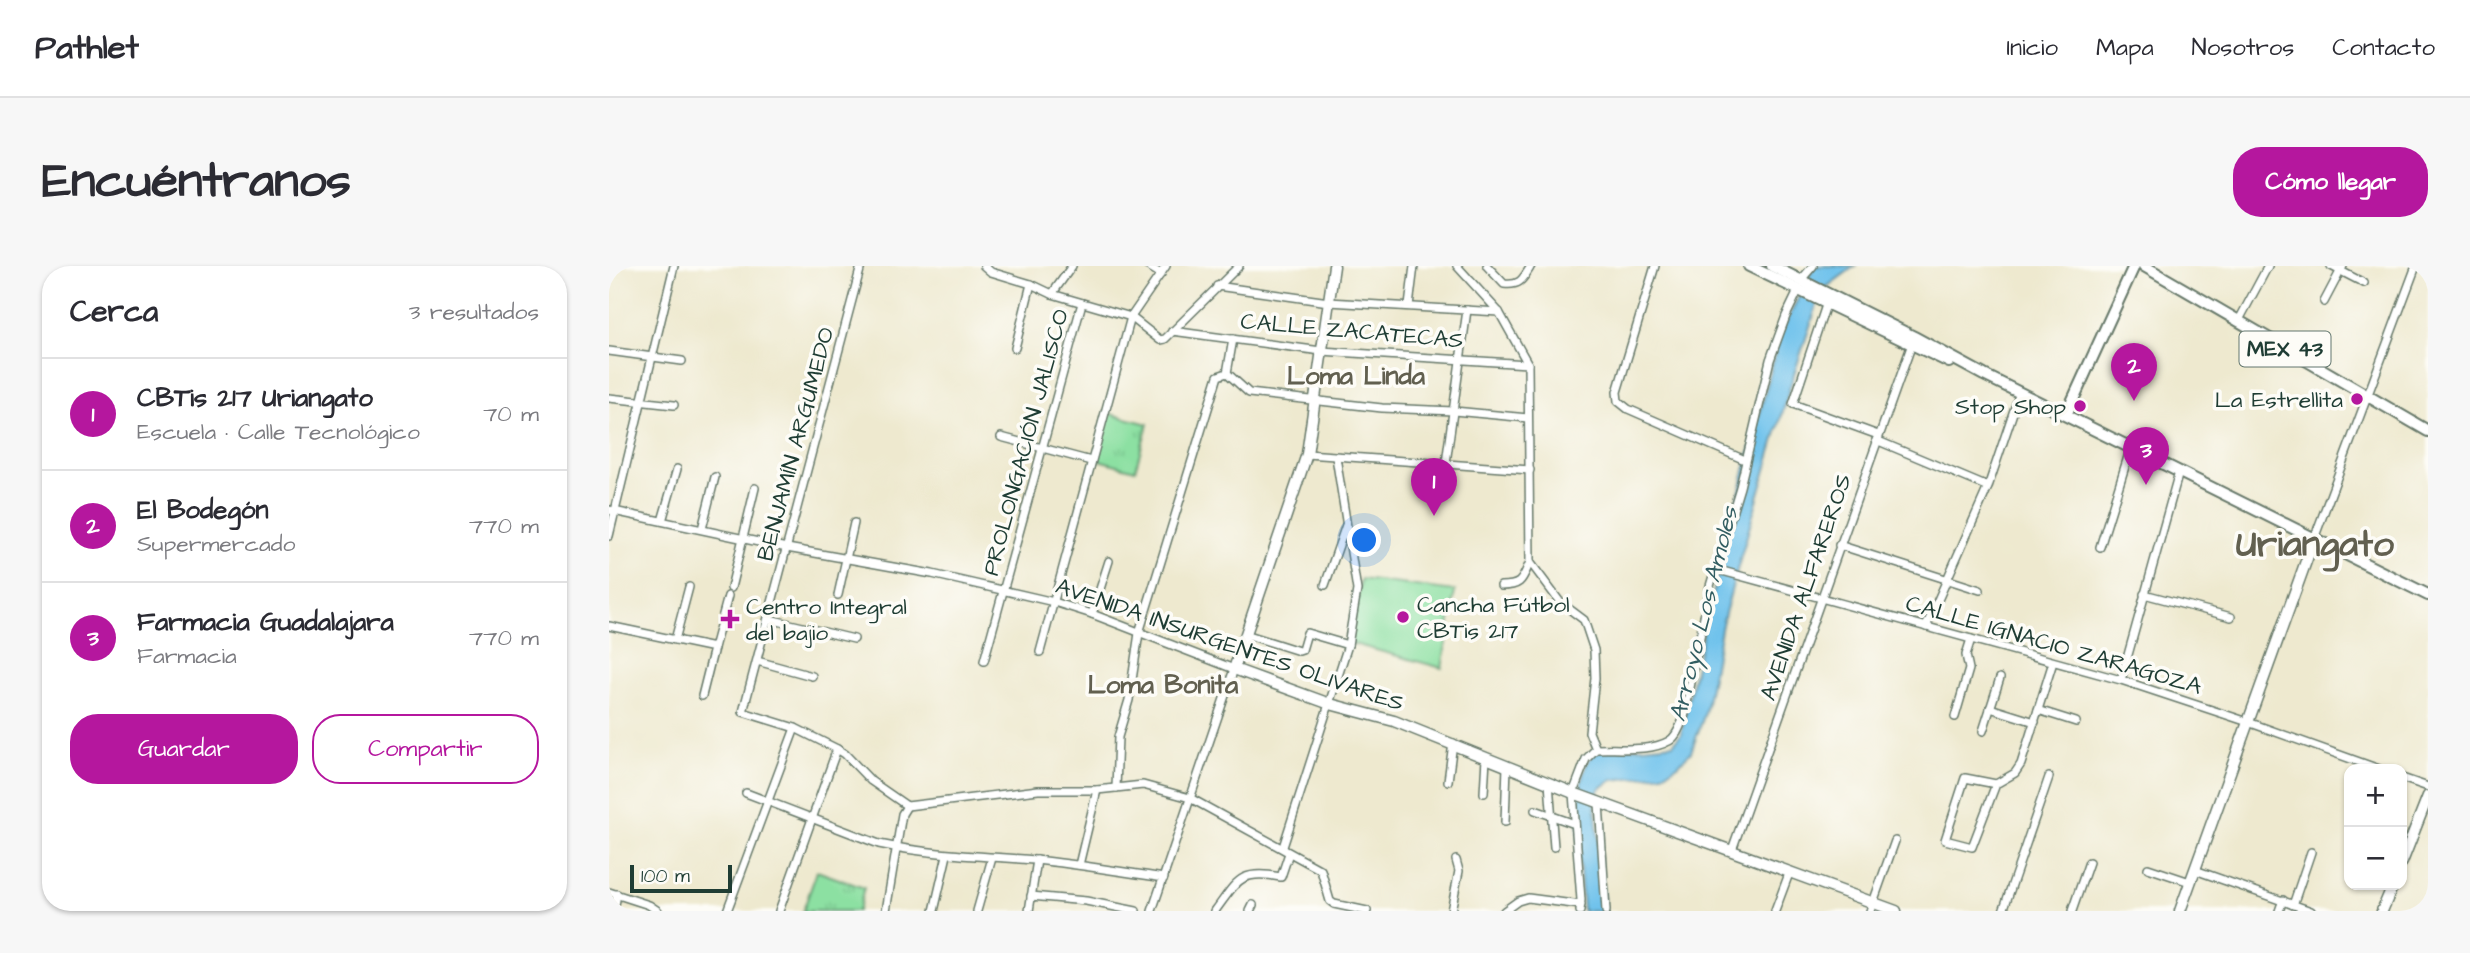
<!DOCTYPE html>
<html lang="es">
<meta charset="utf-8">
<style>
body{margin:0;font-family:"Architects Daughter",sans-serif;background:#f7f7f7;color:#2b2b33}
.controls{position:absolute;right:21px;bottom:21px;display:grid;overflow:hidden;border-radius:14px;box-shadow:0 2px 5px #0004}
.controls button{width:63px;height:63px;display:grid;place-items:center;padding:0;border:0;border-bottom:2px solid #e1e1e2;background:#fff;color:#2b2b33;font:35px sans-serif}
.scale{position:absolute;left:21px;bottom:18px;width:102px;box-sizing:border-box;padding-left:7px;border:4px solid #1f3d34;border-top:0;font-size:19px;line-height:24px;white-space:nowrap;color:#1f3d34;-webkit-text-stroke:5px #fdfcf7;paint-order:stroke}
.you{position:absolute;left:756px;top:275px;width:24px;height:24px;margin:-18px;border:5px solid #fff;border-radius:50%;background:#1a73e8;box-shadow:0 0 0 10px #1a73e833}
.badge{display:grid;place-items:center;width:46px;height:46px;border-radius:50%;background:#b5179e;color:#fff;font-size:23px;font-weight:700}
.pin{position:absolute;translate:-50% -58px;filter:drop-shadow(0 2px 4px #0008)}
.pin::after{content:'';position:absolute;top:37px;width:24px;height:21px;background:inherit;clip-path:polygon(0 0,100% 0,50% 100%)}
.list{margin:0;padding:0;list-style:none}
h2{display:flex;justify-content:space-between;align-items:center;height:91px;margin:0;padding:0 28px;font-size:30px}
h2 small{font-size:23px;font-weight:400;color:#7c7c81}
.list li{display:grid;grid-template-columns:46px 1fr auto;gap:21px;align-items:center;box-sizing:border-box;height:112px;padding:0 28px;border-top:2px solid #e1e1e2}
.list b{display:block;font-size:26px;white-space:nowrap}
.list p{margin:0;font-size:23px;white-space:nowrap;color:#7c7c81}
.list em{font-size:23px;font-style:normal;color:#7c7c81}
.actions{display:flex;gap:14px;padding:21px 28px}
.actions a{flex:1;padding:16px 0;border:2px solid #b5179e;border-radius:28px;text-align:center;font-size:24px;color:#b5179e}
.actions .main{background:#b5179e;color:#fff}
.map{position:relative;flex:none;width:1819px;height:645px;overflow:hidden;border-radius:28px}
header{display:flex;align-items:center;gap:42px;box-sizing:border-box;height:98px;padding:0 35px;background:#fff;border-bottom:2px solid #e1e1e2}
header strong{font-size:33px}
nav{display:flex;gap:38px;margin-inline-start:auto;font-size:24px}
.intro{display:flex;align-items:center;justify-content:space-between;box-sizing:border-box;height:168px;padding:0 42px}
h1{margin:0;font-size:49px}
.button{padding:18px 32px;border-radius:28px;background:#b5179e;color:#fff;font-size:24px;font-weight:700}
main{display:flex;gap:42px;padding:0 42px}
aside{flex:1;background:#fff;border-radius:28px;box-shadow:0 2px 5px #0004}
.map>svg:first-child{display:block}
</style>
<header>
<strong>Pathlet</strong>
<nav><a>Inicio</a><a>Mapa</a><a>Nosotros</a><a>Contacto</a></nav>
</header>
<div class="intro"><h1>Encuéntranos</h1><a class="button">Cómo llegar</a></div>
<main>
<aside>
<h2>Cerca<small>3 resultados</small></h2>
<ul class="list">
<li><span class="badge">1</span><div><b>CBTis 217 Uriangato</b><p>Escuela · Calle Tecnológico</p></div><em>70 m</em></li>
<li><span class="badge">2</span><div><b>El Bodegón</b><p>Supermercado</p></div><em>770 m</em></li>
<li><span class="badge">3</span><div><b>Farmacia Guadalajara</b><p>Farmacia</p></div><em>770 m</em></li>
</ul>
<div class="actions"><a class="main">Guardar</a><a>Compartir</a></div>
</aside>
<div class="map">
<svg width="1819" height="645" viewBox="0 0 1819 645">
<defs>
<pattern id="park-tufts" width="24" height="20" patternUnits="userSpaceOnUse" patternTransform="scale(1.75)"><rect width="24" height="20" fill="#8ce0a2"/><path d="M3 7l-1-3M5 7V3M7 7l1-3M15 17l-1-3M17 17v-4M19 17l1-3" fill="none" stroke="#78c18c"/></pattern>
</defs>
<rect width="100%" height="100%" fill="#fdfcf7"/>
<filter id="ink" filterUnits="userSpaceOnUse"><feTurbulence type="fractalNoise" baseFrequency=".0143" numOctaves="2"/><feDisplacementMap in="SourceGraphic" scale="14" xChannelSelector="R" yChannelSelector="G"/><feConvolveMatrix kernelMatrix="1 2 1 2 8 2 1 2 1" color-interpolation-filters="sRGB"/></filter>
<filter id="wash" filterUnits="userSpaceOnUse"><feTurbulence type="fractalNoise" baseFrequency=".00686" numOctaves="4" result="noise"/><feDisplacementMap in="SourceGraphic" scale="28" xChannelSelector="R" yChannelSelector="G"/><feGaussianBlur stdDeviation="1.57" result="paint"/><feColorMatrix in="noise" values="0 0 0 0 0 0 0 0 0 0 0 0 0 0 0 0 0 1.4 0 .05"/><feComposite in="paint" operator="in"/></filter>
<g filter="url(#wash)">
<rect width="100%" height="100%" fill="#eee9cf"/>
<!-- park -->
<g fill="url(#park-tufts)" stroke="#568e6b" stroke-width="2">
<polygon points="498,147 539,158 526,204 486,193"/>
<polygon points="208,605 255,622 249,645 194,645"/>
</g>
<!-- garden -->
<polygon fill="#8ce0a2" stroke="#568e6b" stroke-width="2" points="752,313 846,325 833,402 741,377"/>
<!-- water -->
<path fill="#70c2ec" stroke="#488090" stroke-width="2" d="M1205,0H1246L1215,23L1209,36L1183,114L1124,318L1113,358L1096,447L1082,486L1069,499L1054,508L1004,514L990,523L986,535L995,639L994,645H974C972,614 958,503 988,486C995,483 1051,480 1064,478L1072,468L1095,363L1171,69Z"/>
</g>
<g filter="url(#ink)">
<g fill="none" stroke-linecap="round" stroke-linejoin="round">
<defs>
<g id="street">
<polyline points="252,0 134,446 186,462 228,483 236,488 262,515 298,540 429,524 488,524 534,519 581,532 712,604 721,635 725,638 758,645"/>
<polyline points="375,0 382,6 422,18 443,28 522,51 551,74 556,73 630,0"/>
<polyline points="539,0 552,8"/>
<polyline points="848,0 890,46 919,98 921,296 951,336 975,354 985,384 986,412 980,466 987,483"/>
<path d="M878,0L895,18C911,20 914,13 922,0"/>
<polyline points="1046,0 1008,126 1009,135 1019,143 1136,194"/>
<polyline points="1722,0 1755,17"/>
<polyline points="1191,15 1204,0"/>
<polyline points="608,20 720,36 890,46"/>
<polyline points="443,28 463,0"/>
<polyline points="1715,36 1734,0"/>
<polyline points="1217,39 1184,138 1269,169"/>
<polyline points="800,40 805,0"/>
<polyline points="1629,56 1659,0"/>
<polyline points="563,65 712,85 919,98"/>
<polyline points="406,82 422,18"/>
<polyline points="0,85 73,95"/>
<polyline points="618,107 640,127 773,142 845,145 919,152"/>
<polyline points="618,107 624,73"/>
<polyline points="0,132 65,139"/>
<polyline points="392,171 482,195"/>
<polyline points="1267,174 1379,221"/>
<polyline points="698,188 921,204"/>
<polyline points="837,197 858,44"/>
<polyline points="0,244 178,282 323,308 445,336 483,348 625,403 543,645"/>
<polyline points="53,255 68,203"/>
<polyline points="93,263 106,211"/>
<polyline points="0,270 65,0"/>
<polyline points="1705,273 1807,0"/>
<polyline points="1230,279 1371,324"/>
<polyline points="1491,281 1522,181"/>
<polyline points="1106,303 1512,414 1639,456 1770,503"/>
<polyline points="716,319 737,259"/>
<path d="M892,320C913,320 913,314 921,296"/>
<polyline points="122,322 146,222"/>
<polyline points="1535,328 1622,351"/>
<polyline points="229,329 245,257"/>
<polyline points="483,348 500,295"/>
<polyline points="160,353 245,373"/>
<polyline points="0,360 105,382 119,330"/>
<polyline points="1317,361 1379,221 1411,126"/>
<polyline points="636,368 690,385 693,384 698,367 739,379"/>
<polyline points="66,374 80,321"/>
<polyline points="431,386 522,51 557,0"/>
<polyline points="148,395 203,410"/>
<polyline points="375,395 473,37"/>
<polyline points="1512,414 1570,206"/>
<polyline points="93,430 105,382"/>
<polyline points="1381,442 1426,456"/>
<polyline points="1429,444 1467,456"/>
<polyline points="1346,451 1360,403 1357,389 1362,373"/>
<polyline points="1374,465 1391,412"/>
<polyline points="1793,512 1819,521"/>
<polyline points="839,515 844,477"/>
<polyline points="940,517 945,581"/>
<polyline points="1387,518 1356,512 1336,574 1363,581 1387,518 1406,507 1412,498 1444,396"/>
<polyline points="507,522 509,471 520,434 530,367 609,110 618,107"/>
<path d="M137,527L270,578C322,589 374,590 426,594C469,598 512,606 555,612"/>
<polyline points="875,527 877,492"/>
<polyline points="990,537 997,645"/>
<polyline points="926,544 966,558"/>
<polyline points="896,556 898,500"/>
<polyline points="674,581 739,379 748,324 727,191"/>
<polyline points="1123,584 1304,75"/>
<polyline points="470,599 488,524"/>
<polyline points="1539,602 1581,616"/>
<polyline points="1586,604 1702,645"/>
<polyline points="0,626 40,639 49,645"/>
<polyline points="422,630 477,635 527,645"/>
<polyline points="1684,639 1702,586"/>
<polyline points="5,645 8,628"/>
<polyline points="118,645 186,462"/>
<polyline points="170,645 228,483"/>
<polyline points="277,645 293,548 298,540"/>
<polyline points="325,645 338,589"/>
<polyline points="368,645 383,592"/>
<polyline points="420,645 428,594"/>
<path d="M606,645C629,614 631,603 672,611L680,587"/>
<polyline points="641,645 644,639"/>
<polyline points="842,645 850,605 847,594"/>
<polyline points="895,645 909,635 919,632 972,639"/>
<path d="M971,645L972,634L964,527L977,493L987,483C1009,482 1041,486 1060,475C1068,471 1071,459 1075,452L1101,320L1131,221L1161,94L1177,50L1189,25"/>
<polyline points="1166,645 1181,605"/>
<polyline points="1261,645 1286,575"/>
<polyline points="1394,645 1440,511"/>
<polyline points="1463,645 1480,596"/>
<polyline points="1670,645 1674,634"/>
</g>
<g id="secondary">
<polyline points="725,0 698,188 625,403 721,438 785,455 967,528 1287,645"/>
<polyline points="1793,596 1819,530"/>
<polyline points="1571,645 1705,273"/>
<polyline points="1773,645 1784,619"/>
</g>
<g id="primary">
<polyline points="1140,0 1340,96"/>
<polyline points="1163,0 1305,71 1375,109 1819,329"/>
<polyline points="1535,0 1819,165"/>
<polyline points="1457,149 1525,0"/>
</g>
</defs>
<!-- street casing -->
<use href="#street" stroke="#67796a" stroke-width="10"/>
<!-- secondary casing -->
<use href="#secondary" stroke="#67796a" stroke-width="13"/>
<!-- primary casing -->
<use href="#primary" stroke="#67796a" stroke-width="14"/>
<!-- street -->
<use href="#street" stroke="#fff" stroke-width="7"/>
<!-- secondary -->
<use href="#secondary" stroke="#fff" stroke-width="10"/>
<!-- primary -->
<use href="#primary" stroke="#fff" stroke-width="10"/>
</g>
</g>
<!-- markers -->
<g fill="#b5179e" stroke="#fdfcf7" stroke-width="2.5">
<circle cx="1748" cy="133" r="7"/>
<circle cx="1471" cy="140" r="7"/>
<circle cx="794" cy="351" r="7"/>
<path d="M117.5 342.5h7v7h7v7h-7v7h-7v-7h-7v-7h7z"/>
</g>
<g text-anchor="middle" stroke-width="7" stroke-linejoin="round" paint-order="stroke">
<!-- shield labels -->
<rect fill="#fdfcf7" stroke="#62766e" stroke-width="2" x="1630.5" y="65.5" width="91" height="35" rx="5"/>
<g font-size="21" font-weight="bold" fill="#1f3d34">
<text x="1676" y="90">MEX 43</text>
</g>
<!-- street labels -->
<g font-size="23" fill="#1f3d34" stroke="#fdfcf7">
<text transform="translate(743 64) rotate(5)" y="8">CALLE ZACATECAS</text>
<text transform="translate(416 176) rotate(-75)" y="8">PROLONGACIÓN JALISCO</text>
<text transform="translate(186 178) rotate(-75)" y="8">BENJAMÍN ARGUMEDO</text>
<text transform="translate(1196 321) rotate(-71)" y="8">AVENIDA ALFAREROS</text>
<text transform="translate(621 378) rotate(19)" y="8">AVENIDA INSURGENTES OLIVARES</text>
<text transform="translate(1445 378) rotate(16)" y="8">CALLE IGNACIO ZARAGOZA</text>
</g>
<!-- poi labels -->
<g font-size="23" fill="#1f3d34" stroke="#fdfcf7" text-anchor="end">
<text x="1734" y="141">La Estrellita</text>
<text x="1457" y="148">Stop Shop</text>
<text x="808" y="346" text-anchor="start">Cancha Fútbol<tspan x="808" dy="26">CBTis 217</tspan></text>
<text x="137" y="348" text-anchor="start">Centro Integral<tspan x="137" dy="26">del bajio</tspan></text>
</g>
<!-- water labels -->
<g font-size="24" font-style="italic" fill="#335e62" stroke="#fdfcf7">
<text transform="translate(1094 348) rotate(-76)" y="8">Arroyo Los Amoles</text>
</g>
<!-- quarter labels -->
<g font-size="26" font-weight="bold" fill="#626050" stroke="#fdfcf7">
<text x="747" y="118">Loma Linda</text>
<text x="554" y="427">Loma Bonita</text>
</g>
<!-- town labels -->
<g font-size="37" font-weight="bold" fill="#626050" stroke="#fdfcf7">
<text x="1706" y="290">Uriangato</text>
</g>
</g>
</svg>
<div class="controls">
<button>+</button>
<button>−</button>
</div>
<div class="scale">100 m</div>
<div class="you"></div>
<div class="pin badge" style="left:825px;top:250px">1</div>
<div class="pin badge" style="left:1525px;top:135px">2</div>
<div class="pin badge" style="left:1537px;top:219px">3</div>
</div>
</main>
